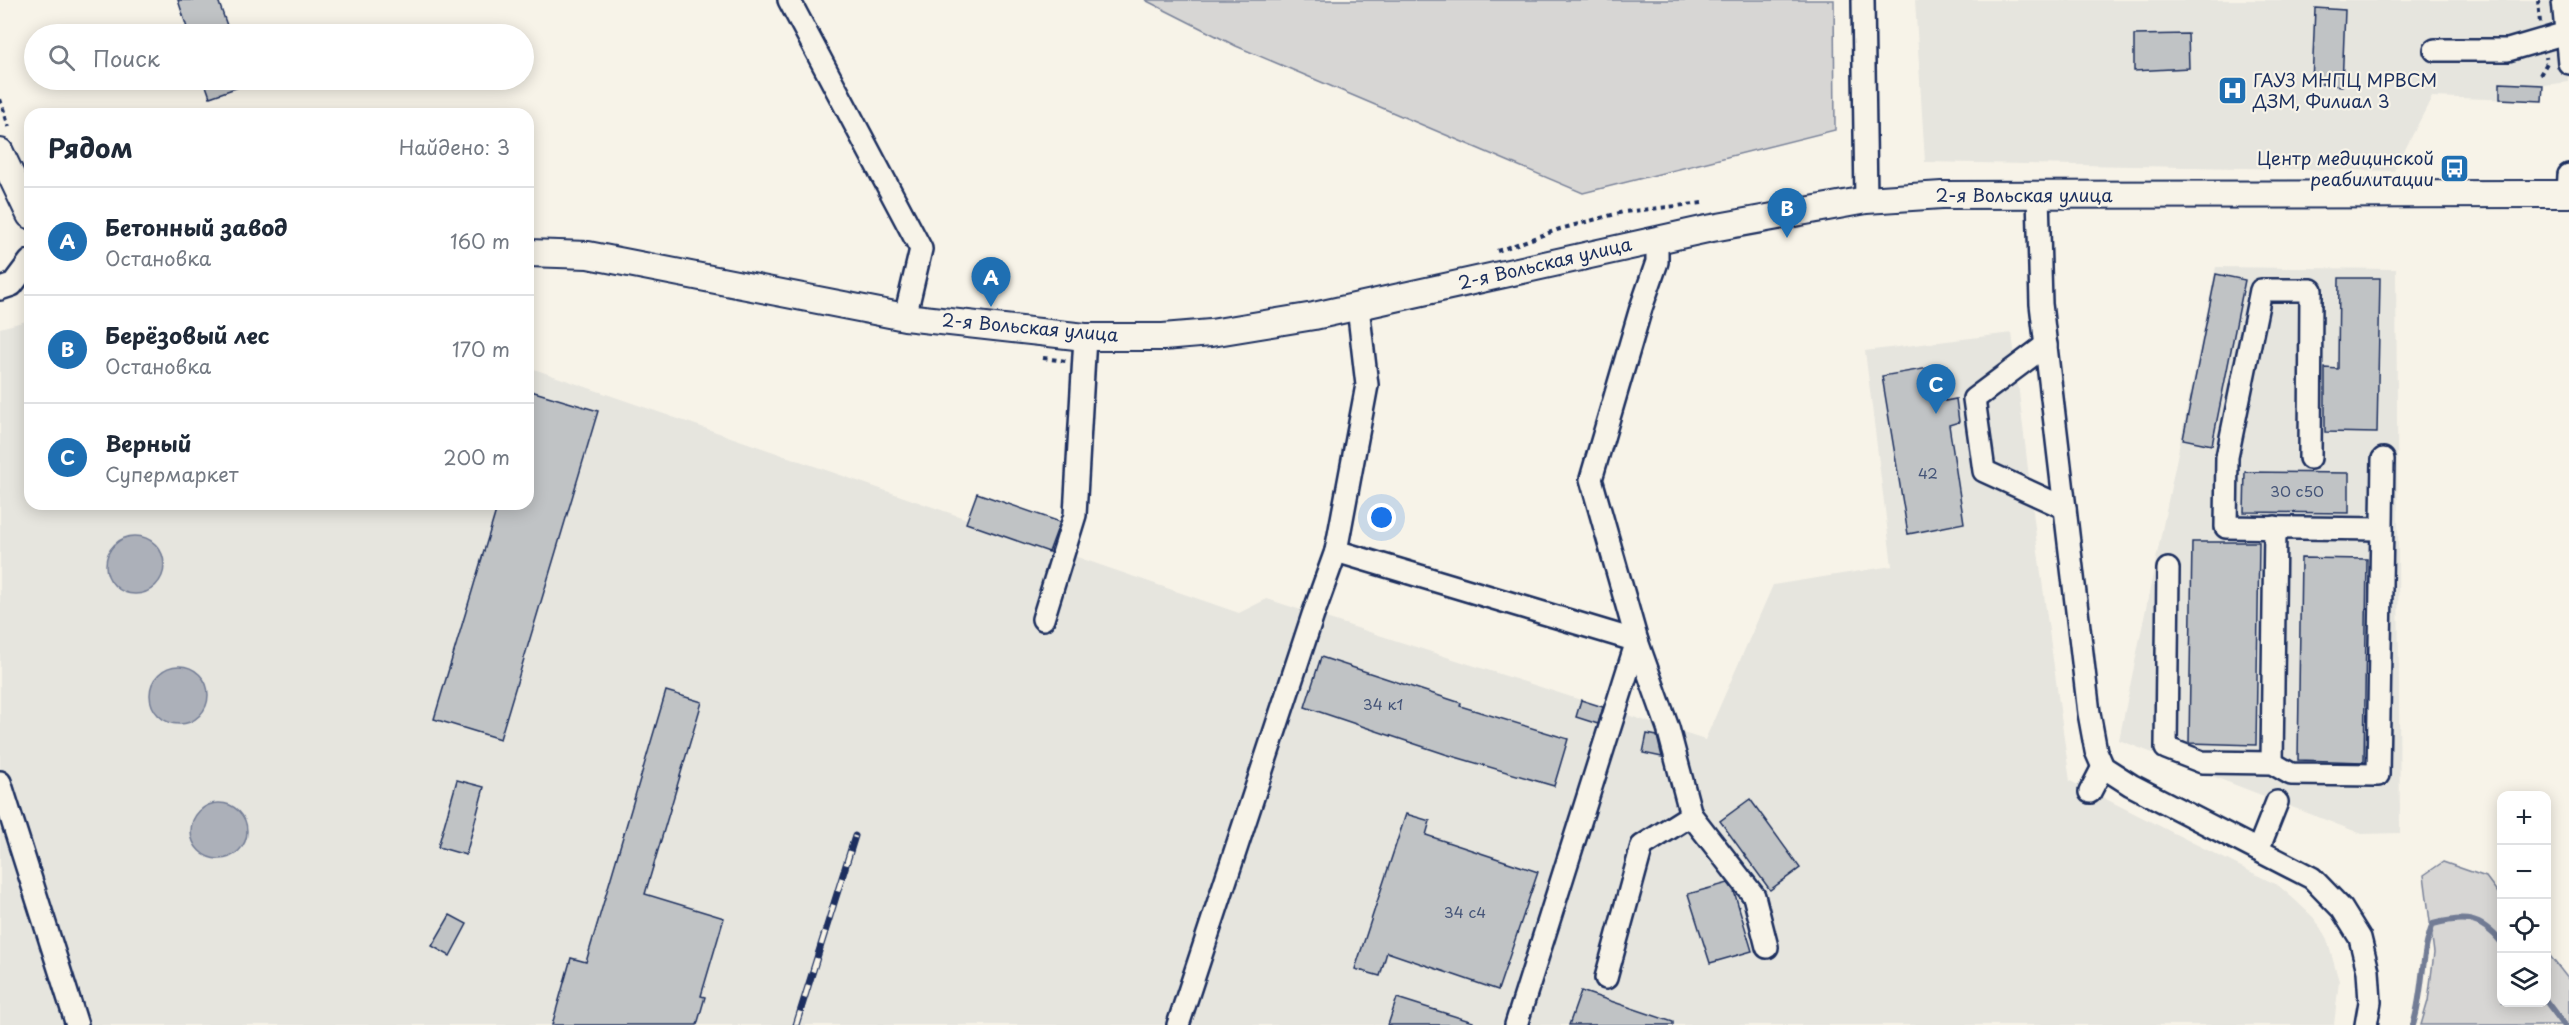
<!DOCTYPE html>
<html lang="ru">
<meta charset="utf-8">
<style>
body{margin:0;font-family:"Playpen Sans",sans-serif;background:#f6f6f7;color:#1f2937}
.controls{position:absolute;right:18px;bottom:18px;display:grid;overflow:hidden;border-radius:12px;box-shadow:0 3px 15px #0003}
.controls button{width:54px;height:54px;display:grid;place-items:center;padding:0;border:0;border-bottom:2px solid #e0e1e3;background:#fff;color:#1f2937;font:30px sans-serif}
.you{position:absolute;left:1382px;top:518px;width:21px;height:21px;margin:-15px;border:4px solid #fff;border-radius:50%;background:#1a73e8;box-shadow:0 0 0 9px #1a73e833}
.badge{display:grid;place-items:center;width:39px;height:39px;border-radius:50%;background:#1f6fb2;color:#fff;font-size:20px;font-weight:700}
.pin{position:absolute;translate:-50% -50px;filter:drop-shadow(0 2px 3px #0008)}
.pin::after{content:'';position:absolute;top:32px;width:21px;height:18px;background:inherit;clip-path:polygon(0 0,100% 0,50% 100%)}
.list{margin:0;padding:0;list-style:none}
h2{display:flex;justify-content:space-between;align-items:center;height:78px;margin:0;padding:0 24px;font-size:26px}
h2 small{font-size:20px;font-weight:400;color:#747a83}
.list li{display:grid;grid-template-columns:39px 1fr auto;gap:18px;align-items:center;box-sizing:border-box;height:108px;padding:0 24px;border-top:2px solid #e0e1e3}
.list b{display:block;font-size:22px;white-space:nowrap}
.list p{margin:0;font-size:20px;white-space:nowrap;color:#747a83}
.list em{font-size:20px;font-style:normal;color:#747a83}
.icon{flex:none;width:33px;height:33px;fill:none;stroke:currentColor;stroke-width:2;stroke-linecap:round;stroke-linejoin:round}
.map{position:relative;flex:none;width:2569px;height:1025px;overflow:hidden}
.search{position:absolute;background:#fff;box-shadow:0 3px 15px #0003;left:24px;top:24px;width:510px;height:66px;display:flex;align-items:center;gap:15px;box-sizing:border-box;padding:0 21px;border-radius:33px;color:#747a83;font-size:22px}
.panel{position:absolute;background:#fff;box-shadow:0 3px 15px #0003;left:24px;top:108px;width:510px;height:402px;border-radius:18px}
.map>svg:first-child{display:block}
</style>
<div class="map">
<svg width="2569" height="1025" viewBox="0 0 2569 1025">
<rect width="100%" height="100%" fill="#f7f3e8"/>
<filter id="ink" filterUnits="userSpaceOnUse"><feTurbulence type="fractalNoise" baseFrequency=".0167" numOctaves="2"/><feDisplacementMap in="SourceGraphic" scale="12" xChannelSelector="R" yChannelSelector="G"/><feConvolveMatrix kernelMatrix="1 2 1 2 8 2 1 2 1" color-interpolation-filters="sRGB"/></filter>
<g filter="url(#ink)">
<!-- built -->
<g fill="#e6e5de">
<polygon points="1915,0 2569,0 2569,82 2544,85 2542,101 2432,97 2394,171 1925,162"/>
<polygon points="2216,267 2396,269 2400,833 2362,834 2119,740"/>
<polygon points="30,320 30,504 528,504 528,367 1239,613 1267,599 1705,740 1773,585 1892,566 1865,351 2012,333 2037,545 2070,781 2279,886 2295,900 2315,919 2327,939 2339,981 2334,1025 0,1025 0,328"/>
</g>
<!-- green -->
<g fill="#d7d6d4" stroke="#798299" stroke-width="1.5">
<polygon points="1145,0 1834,0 1835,130 1583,193 1236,46"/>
<polygon points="2443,862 2486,877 2501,897 2502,1002 2546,1002 2547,952 2569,980 2569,1025 2421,1025 2428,1001 2434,953 2424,875"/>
</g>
<!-- water -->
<g fill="#acb0b9" stroke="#727c95" stroke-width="1.5">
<circle cx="135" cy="565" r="29"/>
<circle cx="179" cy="695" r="29"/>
<circle cx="219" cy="831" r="28"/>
</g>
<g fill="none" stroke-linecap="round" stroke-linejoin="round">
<!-- stream -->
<g stroke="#727c95" stroke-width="6">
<polyline points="2546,1001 2564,1025"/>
<path d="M2413,1025C2424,992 2420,956 2433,924C2464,916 2480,916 2502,943"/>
</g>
</g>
<!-- building -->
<g fill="#c0c3c5" stroke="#1b2f5e" stroke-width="1.5">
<polygon points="178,0 218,0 230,34 189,34"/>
<polygon points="2315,8 2345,10 2342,86 2312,83"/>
<polygon points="2188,34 2189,68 2134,71 2134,35"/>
<polygon points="204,80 253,80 253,82 210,97"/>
<polygon points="2500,83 2543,85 2542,101 2500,99"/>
<polygon points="2216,274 2245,280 2212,445 2183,439"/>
<polygon points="2339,278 2380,278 2377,433 2325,432 2325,368 2338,369"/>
<polygon points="1940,366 1945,401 1956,399 1959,422 1949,425 1964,523 1908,534 1882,376"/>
<polygon points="531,391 598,411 500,739 434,719 498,504 528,504 528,402"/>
<polygon points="2245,472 2349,473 2349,513 2244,512"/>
<polygon points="977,493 1060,522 1049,552 966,523"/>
<polygon points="2192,542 2259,542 2256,745 2189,743"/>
<polygon points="2301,558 2367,559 2364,762 2298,760"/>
<polygon points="1321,657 1461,703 1460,706 1568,739 1554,786 1445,754 1305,707"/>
<polygon points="666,691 702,702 645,894 724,918 701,996 705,997 697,1025 552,1025 571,958 586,962"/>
<polygon points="1581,700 1603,707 1598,724 1576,717"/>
<polygon points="1647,734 1657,736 1662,757 1643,753"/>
<polygon points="457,780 484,787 466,855 438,847"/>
<polygon points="1750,799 1800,868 1770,890 1720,821"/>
<polygon points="1406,814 1430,821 1426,835 1538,872 1498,990 1387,952 1380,976 1355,969"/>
<polygon points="1728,883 1734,891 1752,951 1710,963 1688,894"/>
<polygon points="450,915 467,924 450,956 432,946"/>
<polygon points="1581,991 1673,1022 1673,1025 1569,1025"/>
<polygon points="1397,998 1473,1022 1472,1025 1388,1025"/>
</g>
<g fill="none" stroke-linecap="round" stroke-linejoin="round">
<defs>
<g id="minor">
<polyline points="789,0 921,249 905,317"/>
<polyline points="1863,0 1866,200"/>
<polyline points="2563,0 2569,63"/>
<polyline points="2435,50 2508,50 2566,33"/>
<polyline points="2568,194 2569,175"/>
<polyline points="2038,195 2041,304 2089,713 2096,751 2103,767 2131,785 2312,878 2342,909 2360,938 2368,971 2370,1002 2366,1025"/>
<polyline points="0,289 12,285 30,261"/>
<polyline points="2046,345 1974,399 1984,471 2065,508"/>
<polyline points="2310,458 2311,290 2261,290 2227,457 2226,527 2382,529"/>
<polyline points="1336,551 1637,641 1668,728 1691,815 1754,896 1767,947"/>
<polyline points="2168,569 2166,748 2202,762 2272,763 2291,774 2378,775 2383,459"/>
<polyline points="1043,619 1075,515 1085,337"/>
<polyline points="2272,763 2275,527"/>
<polyline points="0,782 77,1025"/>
<polyline points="2090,792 2103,767"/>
<polyline points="2258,850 2277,802"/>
<polyline points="1606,978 1642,846 1691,815"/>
<polyline points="1178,1025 1313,615 1336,551 1367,385 1358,307"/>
<polyline points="1516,1025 1637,641 1591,479 1641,308 1657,262 1657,239"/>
</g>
<g id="major">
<polyline points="0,152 30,215"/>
<polyline points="528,253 588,255 905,317 1085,337 1163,337 1211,333 1314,316 1707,229 1866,200 1942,195 2569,194"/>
</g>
</defs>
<!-- minor casing -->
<use href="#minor" stroke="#1b2f5e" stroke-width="26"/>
<!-- major casing -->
<use href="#major" stroke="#1b2f5e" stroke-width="30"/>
<!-- path -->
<g stroke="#1b2f5e" stroke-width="4" stroke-dasharray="4.5 4.5" stroke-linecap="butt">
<polyline points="2538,0 2540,23"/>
<polyline points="2540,75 2547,63 2546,57"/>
<polyline points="0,99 9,127"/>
<polyline points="1497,251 1560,229 1623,212 1703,203"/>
<polyline points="1043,358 1066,361"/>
</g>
<!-- minor -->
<use href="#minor" stroke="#f7f3e8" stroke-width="21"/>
<!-- major -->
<use href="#major" stroke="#f7f3e8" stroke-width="26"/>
<defs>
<polyline id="rail" points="796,1025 855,836"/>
</defs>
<!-- rail casing -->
<use href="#rail" stroke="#1b2f5e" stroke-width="7"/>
<!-- rail -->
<use href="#rail" stroke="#f7f3e8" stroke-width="4.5" stroke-dasharray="14" stroke-linecap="butt"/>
</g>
</g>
<!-- icons -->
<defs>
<symbol id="hospital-square" viewBox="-11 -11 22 22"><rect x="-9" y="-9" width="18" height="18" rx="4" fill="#1f6fb2" stroke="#f7f3e8"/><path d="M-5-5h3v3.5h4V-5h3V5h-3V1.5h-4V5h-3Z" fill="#fff"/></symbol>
<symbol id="bus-square" viewBox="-11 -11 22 22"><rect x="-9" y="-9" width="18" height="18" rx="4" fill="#1f6fb2" stroke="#f7f3e8"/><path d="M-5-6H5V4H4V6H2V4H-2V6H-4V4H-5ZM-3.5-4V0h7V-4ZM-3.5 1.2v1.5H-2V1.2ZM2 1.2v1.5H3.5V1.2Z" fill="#fff"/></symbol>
</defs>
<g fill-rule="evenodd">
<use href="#hospital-square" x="2216" y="74" width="33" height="33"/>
<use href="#bus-square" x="2438" y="152" width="33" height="33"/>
</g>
<g text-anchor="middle" stroke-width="4.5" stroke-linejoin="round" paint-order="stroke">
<!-- number labels -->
<g font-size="15" fill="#445478">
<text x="1928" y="479">42</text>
<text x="2297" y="497">30 с50</text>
<text x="1383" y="710">34 к1</text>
<text x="1465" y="918">34 с4</text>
</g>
<!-- poi labels -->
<g font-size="18" fill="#1b2f5e" stroke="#f7f3e8" text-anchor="start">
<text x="2253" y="87">ГАУЗ МНПЦ МРВСМ<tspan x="2253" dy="21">ДЗМ, Филиал 3</tspan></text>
<text x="2434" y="165" text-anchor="end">Центр медицинской<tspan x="2434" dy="21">реабилитации</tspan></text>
</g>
<!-- street labels -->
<g font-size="18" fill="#1b2f5e" stroke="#f7f3e8">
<text x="2024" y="202">2-я Вольская улица</text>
<text transform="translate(1545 264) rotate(-13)" y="6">2-я Вольская улица</text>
<text transform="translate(1030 328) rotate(5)" y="6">2-я Вольская улица</text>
</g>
</g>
</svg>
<div class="controls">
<button>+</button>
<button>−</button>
<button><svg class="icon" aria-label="locate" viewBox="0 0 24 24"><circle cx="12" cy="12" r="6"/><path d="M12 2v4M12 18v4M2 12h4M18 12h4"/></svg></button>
<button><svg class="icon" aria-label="layers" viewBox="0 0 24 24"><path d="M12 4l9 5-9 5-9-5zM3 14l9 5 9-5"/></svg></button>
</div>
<div class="you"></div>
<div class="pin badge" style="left:991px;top:307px">A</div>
<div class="pin badge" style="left:1787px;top:238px">B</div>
<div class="pin badge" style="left:1936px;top:414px">C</div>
<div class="search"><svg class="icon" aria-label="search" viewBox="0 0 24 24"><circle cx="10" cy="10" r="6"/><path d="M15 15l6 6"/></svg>Поиск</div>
<section class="panel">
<h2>Рядом<small>Найдено: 3</small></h2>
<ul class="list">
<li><span class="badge">A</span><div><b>Бетонный завод</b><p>Остановка</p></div><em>160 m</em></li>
<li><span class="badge">B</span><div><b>Берёзовый лес</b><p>Остановка</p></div><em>170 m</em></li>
<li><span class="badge">C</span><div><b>Верный</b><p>Супермаркет</p></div><em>200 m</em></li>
</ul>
</section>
</div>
